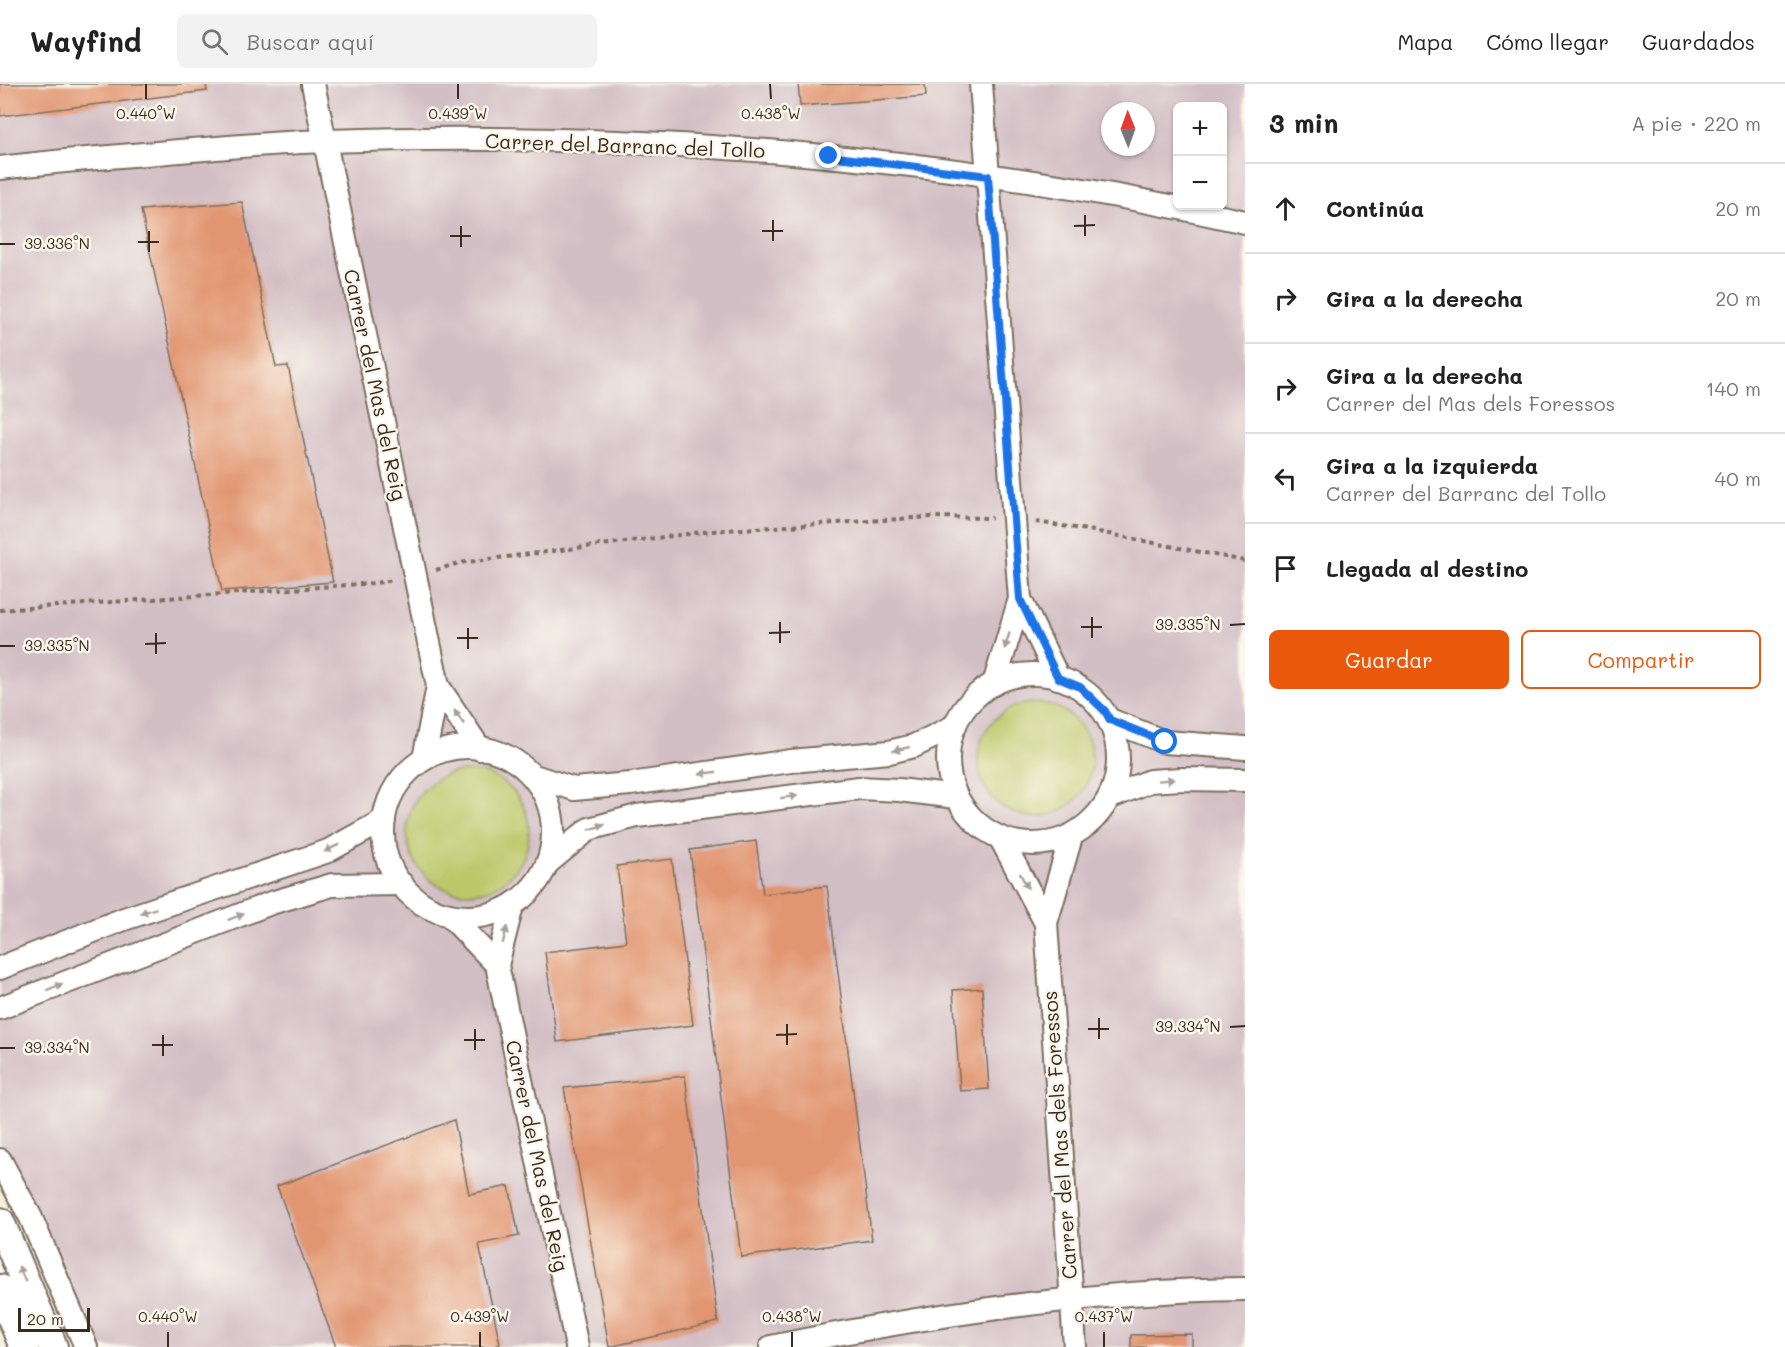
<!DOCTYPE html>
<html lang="es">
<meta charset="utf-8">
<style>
body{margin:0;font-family:Mali,sans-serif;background:#f2f2f2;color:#222}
.controls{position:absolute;right:18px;top:18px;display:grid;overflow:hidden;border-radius:9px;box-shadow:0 2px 4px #0004}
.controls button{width:54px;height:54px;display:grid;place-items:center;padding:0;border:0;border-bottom:2px solid #e0e0e0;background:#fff;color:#222;font:30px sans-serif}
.compass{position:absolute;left:1101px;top:18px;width:54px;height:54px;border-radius:50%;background:#fff;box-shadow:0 2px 4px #0004;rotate:359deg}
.scale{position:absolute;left:18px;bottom:15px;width:72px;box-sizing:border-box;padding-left:6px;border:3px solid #3b2a1e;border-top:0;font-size:16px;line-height:21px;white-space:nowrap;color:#3b2a1e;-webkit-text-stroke:4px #fbf7ec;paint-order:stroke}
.stop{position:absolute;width:18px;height:18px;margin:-14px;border:4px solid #1a73e8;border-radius:50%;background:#fff}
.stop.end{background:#1a73e8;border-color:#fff;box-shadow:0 2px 6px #0008}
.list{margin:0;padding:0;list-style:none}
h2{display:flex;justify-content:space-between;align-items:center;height:78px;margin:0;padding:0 24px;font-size:26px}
h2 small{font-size:20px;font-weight:400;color:#767676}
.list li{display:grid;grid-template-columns:39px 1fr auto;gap:18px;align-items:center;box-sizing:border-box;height:90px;padding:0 24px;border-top:2px solid #e0e0e0}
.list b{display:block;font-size:22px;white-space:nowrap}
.list p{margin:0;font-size:20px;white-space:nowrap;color:#767676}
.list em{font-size:20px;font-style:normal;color:#767676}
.actions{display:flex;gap:12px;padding:18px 24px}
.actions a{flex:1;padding:14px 0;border:2px solid #ea580c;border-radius:9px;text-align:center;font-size:21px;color:#ea580c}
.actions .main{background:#ea580c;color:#fff}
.icon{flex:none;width:33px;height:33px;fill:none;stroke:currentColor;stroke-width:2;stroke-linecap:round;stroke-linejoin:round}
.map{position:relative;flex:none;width:1245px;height:1263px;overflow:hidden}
header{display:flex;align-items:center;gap:36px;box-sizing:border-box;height:84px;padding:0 30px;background:#fff;border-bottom:2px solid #e0e0e0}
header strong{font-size:28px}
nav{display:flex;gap:33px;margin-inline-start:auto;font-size:21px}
.search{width:420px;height:54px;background:#f2f2f2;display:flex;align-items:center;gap:15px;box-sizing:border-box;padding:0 21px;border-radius:9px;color:#767676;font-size:22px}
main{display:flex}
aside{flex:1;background:#fff}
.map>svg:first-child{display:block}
</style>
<header>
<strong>Wayfind</strong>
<div class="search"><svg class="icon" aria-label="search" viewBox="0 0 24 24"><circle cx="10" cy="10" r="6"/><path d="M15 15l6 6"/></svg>Buscar aquí</div>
<nav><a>Mapa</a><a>Cómo llegar</a><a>Guardados</a></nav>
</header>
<main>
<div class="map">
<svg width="1245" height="1263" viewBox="0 0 1245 1263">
<rect width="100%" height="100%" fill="#fbf7ec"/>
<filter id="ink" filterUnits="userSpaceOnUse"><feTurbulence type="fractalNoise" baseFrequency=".0167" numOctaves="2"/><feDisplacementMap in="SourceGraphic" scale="12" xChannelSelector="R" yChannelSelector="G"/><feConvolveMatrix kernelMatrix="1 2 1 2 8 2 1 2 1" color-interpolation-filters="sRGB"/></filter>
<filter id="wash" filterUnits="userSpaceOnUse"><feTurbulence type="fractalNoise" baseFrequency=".008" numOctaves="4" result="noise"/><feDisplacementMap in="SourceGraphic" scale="24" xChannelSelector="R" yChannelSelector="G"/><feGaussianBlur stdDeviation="1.35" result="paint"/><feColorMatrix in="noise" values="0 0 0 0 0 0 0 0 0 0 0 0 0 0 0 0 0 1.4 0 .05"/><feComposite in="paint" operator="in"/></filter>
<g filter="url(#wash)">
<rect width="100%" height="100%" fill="#f5ebd5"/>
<!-- industrial -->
<path fill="#d2bec5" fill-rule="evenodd" d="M0,0H1245V1263H71L18,1133L0,1102ZM1178,22H1222V122H1178ZM1110,27H1146V63H1110Z"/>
<!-- green -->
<g fill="#bbc769" stroke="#7b7844" stroke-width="1.5">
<circle cx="1035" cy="676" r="57"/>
<circle cx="468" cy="748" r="61"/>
</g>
<g id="blocks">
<!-- building -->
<g fill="#e19571">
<polygon points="0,0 206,0 207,7 0,32"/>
<polygon points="798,0 925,0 926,12 800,22"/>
<polygon points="242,118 276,283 288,282 333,498 222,507 141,126"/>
<polygon points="756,757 763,810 827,802 872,1156 741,1173 690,766"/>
<polygon points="672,775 693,941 557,958 545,868 626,858 617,782"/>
<polygon points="982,904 989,1005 960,1007 953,906"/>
<polygon points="685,992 718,1238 609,1263 564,1004"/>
<polygon points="454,1036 469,1110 509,1102 519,1152 479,1160 500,1260 492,1263 336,1263 277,1102"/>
<polygon points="1192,1250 1192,1263 1131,1263 1131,1251"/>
</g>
</g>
</g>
<g filter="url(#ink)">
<use href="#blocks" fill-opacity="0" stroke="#7c6e5e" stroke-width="1.5"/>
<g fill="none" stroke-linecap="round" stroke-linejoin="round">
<defs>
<g id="minor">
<polyline points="313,0 438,602 480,665"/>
<polyline points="981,0 1020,515 1058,594"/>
<path d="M0,84C48,78 96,74 144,70C205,65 265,59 326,57C631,47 947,71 1245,138"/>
<circle cx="1033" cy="675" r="85"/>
<polyline points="994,600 1020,515"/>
<polyline points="1110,636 1165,658 1245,664"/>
<circle cx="468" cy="748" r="85"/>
<polyline points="424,675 438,602"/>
<polyline points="534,692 574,705 630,700 791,677 889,668 914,662 955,642"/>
<polyline points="1111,713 1150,697 1181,695 1245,696"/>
<polyline points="1071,753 1046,839 1075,1263"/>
<polyline points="1001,755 1046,839"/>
<polyline points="550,777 589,745 637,732 859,704 899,706 956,713"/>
<polyline points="512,822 497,881 577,1263"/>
<polyline points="449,831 497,881"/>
<polyline points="0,884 124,835 328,767 384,736"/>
<polyline points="0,924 271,819 332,801 402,800"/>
<polyline points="0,1076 31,1134 86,1263"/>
<path d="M771,1263C927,1231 1086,1207 1245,1205"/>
</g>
<g id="tertiary">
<polyline points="0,1138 53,1263"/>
<polyline points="0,1205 24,1263"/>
</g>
</defs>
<!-- minor casing -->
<use href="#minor" stroke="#7c6e5e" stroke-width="26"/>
<!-- tertiary casing -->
<use href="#tertiary" stroke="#7c6e5e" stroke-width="32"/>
<!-- path -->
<g stroke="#7c6e5e" stroke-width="4" stroke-dasharray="4.5 4.5" stroke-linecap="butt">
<polyline points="1036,438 1094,447 1245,477"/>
<polyline points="436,486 459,479 711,447 930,433 992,434"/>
<polyline points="0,526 376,499 394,496"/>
</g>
<!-- minor -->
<use href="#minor" stroke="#fff" stroke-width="22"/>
<!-- tertiary -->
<use href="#tertiary" stroke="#fff" stroke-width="28"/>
</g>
<!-- one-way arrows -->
<defs><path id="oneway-solid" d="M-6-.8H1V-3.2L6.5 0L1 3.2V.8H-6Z" transform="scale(1.5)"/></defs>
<g fill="#a79f9a">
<use href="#oneway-solid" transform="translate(1007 557) rotate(107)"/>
<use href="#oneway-solid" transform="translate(459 633) rotate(-124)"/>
<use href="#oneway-solid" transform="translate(901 665) rotate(167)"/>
<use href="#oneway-solid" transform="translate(708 689) rotate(172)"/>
<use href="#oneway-solid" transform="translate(1166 696) rotate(-4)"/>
<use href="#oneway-solid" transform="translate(789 713) rotate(-7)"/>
<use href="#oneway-solid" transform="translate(597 743) rotate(-18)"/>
<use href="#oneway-solid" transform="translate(332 764) rotate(154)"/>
<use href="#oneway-solid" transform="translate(1024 797) rotate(62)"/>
<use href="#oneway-solid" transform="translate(148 827) rotate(162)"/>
<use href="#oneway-solid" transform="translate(236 833) rotate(-21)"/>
<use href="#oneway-solid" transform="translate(505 851) rotate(-75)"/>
<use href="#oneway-solid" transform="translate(55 903) rotate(-21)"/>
<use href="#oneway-solid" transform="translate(22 1190) rotate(-113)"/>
</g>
</g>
<g fill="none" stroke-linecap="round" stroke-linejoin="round" filter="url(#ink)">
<!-- route -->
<polyline stroke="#1a73e8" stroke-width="8" points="829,72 988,92 1020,515 1058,594 1080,603 1105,627 1110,636 1165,658"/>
</g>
<!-- ticks -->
<path fill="none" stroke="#3b2a1e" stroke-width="2" d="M146,0V15M458,0V15M770,0L771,15M1085,131V152M773,136V157M461,142V163M1074,142L1095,141M149,147V168M762,147H783M450,152H471M138,158H159M0,160H15M1092,533V554M780,538V559M1230,541L1245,540M1081,543H1102M468,544V565M156,549V570M769,549L790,548M457,554H478M145,560L166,559M0,562H15M1099,934V955M787,940V961M1230,943L1245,942M475,945V966M1088,945H1109M163,951V972M776,951L797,950M464,956H485M152,961H173M0,964H15M168,1248V1263M480,1248V1263M792,1248V1263M1104,1248V1263"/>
<g text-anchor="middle" stroke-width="5" stroke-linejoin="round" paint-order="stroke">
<!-- street labels -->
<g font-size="20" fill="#3b2a1e" stroke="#fbf7ec">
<text transform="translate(625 62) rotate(2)" y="7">Carrer del Barranc del Tollo</text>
<text transform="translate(375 301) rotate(78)" y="7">Carrer del Mas del Reig</text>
<text transform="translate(1060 1051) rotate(-94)" y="7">Carrer del Mas dels Foressos</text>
<text transform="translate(537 1072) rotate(78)" y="7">Carrer del Mas del Reig</text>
</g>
</g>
<g font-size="15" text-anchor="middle" fill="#3b2a1e" stroke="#fbf7ec" stroke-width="5" stroke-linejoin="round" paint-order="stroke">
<text x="146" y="35">0.440°W</text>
<text x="458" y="35">0.439°W</text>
<text x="771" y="35">0.438°W</text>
<text x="57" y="165">39.336°N</text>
<text x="1188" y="546">39.335°N</text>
<text x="57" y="567">39.335°N</text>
<text x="1188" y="948">39.334°N</text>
<text x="57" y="969">39.334°N</text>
<text x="168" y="1238">0.440°W</text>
<text x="480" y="1238">0.439°W</text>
<text x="792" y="1238">0.438°W</text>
<text x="1104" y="1238">0.437°W</text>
</g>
</svg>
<div class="controls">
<button>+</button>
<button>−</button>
</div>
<svg class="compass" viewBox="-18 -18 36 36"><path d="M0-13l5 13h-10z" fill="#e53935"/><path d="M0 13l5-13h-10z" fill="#767676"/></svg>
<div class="scale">20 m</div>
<div class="stop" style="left:1165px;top:658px"></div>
<div class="stop end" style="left:829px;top:72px"></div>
</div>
<aside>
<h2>3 min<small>A pie · 220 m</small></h2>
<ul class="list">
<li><svg class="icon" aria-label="ahead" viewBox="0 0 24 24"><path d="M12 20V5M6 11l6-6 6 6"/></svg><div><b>Continúa</b></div><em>20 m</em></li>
<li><svg class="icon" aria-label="right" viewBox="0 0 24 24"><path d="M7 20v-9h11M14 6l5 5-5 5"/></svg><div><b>Gira a la derecha</b></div><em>20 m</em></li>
<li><svg class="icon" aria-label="right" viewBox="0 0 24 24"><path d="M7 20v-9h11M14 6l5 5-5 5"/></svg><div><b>Gira a la derecha</b><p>Carrer del Mas dels Foressos</p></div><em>140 m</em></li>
<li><svg class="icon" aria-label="left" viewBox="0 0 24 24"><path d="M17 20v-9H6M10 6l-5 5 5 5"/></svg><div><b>Gira a la izquierda</b><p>Carrer del Barranc del Tollo</p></div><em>40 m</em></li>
<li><svg class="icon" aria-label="arrive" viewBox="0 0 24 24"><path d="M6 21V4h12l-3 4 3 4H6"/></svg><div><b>Llegada al destino</b></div></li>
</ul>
<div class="actions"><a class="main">Guardar</a><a>Compartir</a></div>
</aside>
</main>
